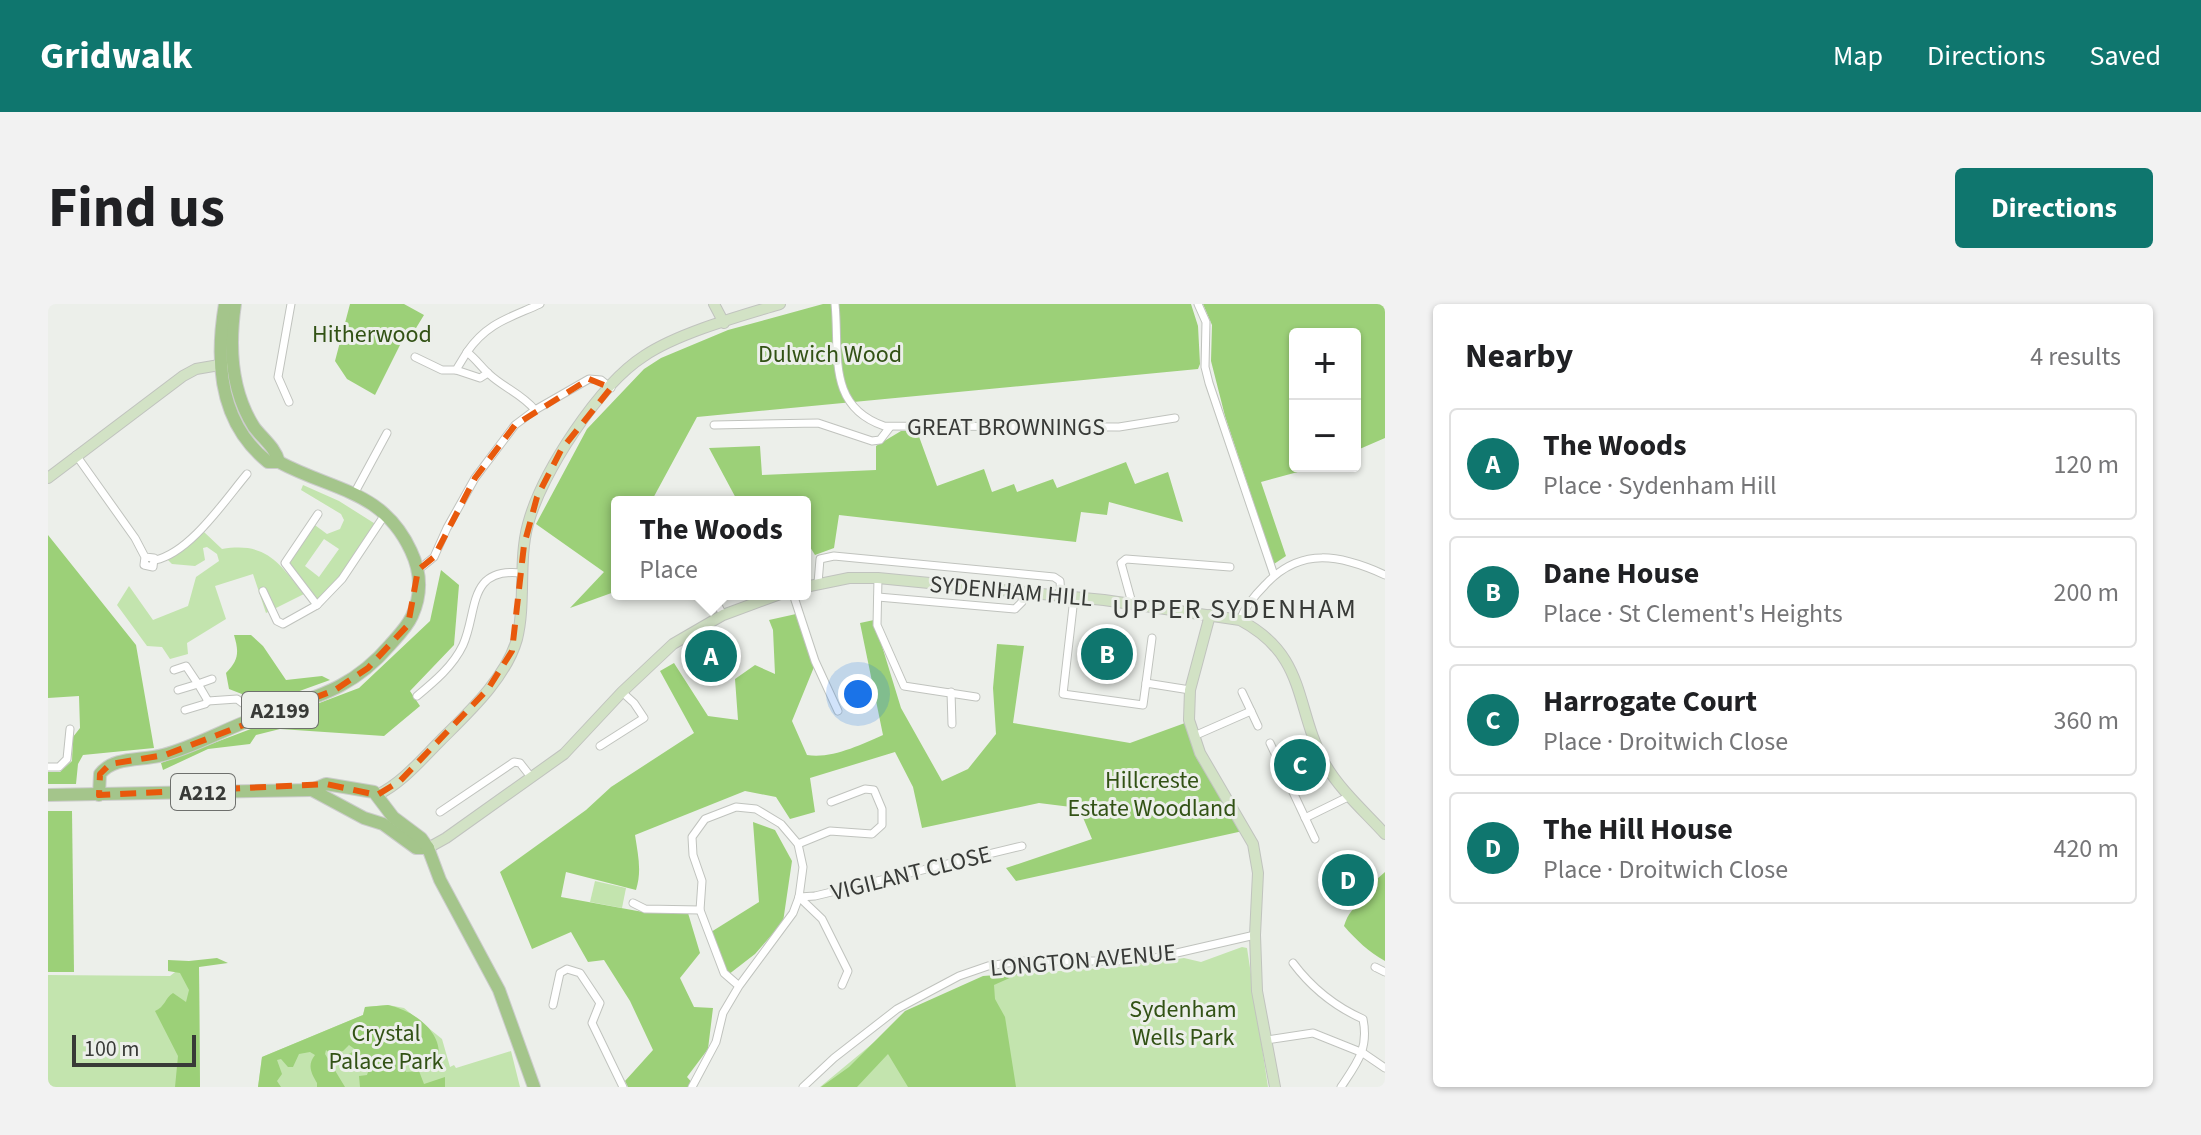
<!DOCTYPE html>
<meta charset="utf-8">
<style>
body{margin:0;font-family:"Source Sans 3",sans-serif;background:#f2f2f2;color:#202124}
.controls{position:absolute;right:24px;top:24px;display:grid;overflow:hidden;border-radius:8px;box-shadow:0 2px 6px #0004}
.controls button{width:72px;height:72px;display:grid;place-items:center;padding:0;border:0;border-bottom:2px solid #e0e0e0;background:#fff;color:#202124;font:40px sans-serif}
.scale{position:absolute;left:24px;bottom:20px;width:124px;box-sizing:border-box;padding-left:8px;border:4px solid #383a37;border-top:0;font-size:22px;line-height:28px;white-space:nowrap;color:#383a37;-webkit-text-stroke:6px #ecefea;paint-order:stroke}
.you{position:absolute;left:810px;top:390px;width:28px;height:28px;margin:-20px;border:6px solid #fff;border-radius:50%;background:#1a73e8;box-shadow:0 0 0 12px #1a73e833}
.badge{display:grid;place-items:center;width:52px;height:52px;border-radius:50%;background:#0f766e;color:#fff;font-size:26px;font-weight:700}
.pin{position:absolute;translate:-50% -50%;border:4px solid #fff;box-shadow:0 2px 8px #0006}
.popup{position:absolute;left:563px;top:192px;width:200px;height:104px;box-sizing:border-box;display:grid;place-content:center;border-radius:8px;background:#fff;filter:drop-shadow(0 2px 6px #0005);font-size:26px;white-space:nowrap;color:#757577}
.popup b{font-size:30px;color:#202124}
.popup::after{content:'';position:absolute;left:50%;top:100%;margin-left:-16px;border:16px solid transparent;border-top-color:#fff}
.list{margin:0;padding:0;list-style:none}
h2{display:flex;justify-content:space-between;align-items:center;height:104px;margin:0;padding:0 32px;font-size:34px}
h2 small{font-size:26px;font-weight:400;color:#757577}
.list li{display:grid;grid-template-columns:52px 1fr auto;gap:24px;align-items:center;box-sizing:border-box;height:112px;margin:0 16px 16px;padding:0 16px;border:2px solid #e0e0e0;border-radius:8px}
.list b{display:block;font-size:30px;white-space:nowrap}
.list p{margin:0;font-size:26px;white-space:nowrap;color:#757577}
.list em{font-size:26px;font-style:normal;color:#757577}
.map{position:relative;flex:none;width:1337px;height:783px;overflow:hidden;border-radius:8px}
header{display:flex;align-items:center;gap:48px;box-sizing:border-box;height:112px;padding:0 40px;background:#0f766e;color:#fff}
header strong{font-size:38px}
nav{display:flex;gap:44px;margin-inline-start:auto;font-size:28px}
.intro{display:flex;align-items:center;justify-content:space-between;box-sizing:border-box;height:192px;padding:0 48px}
h1{margin:0;font-size:56px}
.button{padding:20px 36px;border-radius:8px;background:#0f766e;color:#fff;font-size:28px;font-weight:700}
main{display:flex;gap:48px;padding:0 48px}
aside{flex:1;background:#fff;border-radius:8px;box-shadow:0 2px 6px #0004}
.map>svg:first-child{display:block}
</style>
<header>
<strong>Gridwalk</strong>
<nav><a>Map</a><a>Directions</a><a>Saved</a></nav>
</header>
<div class="intro"><h1>Find us</h1><a class="button">Directions</a></div>
<main>
<div class="map">
<svg width="1337" height="783" viewBox="0 0 1337 783">
<rect width="100%" height="100%" fill="#ecefea"/>
<!-- green -->
<g fill="#c3e4ae" fill-rule="evenodd">
<path d="M255,181L291,197L329,221L294,275L269,301L237,259L264,219L279,230L292,225L296,216L293,210L253,186ZM276,235L291,245L271,273L257,262Z"/>
<path d="M156,228L174,245C219,238 230,258 256,290L218,309L205,270L167,282L178,315L139,339L140,350L122,355L114,343L99,342L69,301L81,282L105,316L140,302L148,273L171,257L169,250L159,243L155,244L157,256L147,262L124,260L118,254Z"/>
<polygon points="547,577 578,584 574,604 542,598"/>
<polygon points="1194,643 1199,644 1220,783 772,783 859,711 969,670 1081,662 1136,654 1153,658"/>
<polygon points="151,663 152,783 0,783 0,671 122,672 131,665"/>
<polygon points="340,701 356,704 394,735 402,763 406,761 408,764 463,747 472,783 210,783 214,753 315,711 317,703"/>
</g>
<!-- forest -->
<g fill="#9cd078">
<polygon points="302,0 356,0 376,11 365,29 359,27 327,91 299,75 287,57"/>
<polygon points="775,0 1143,0 1150,22 1152,60 1150,65 649,113 603,198 569,198 569,287 522,304 556,268 488,220 539,125 596,65 613,54 680,26"/>
<polygon points="1155,0 1337,0 1337,134 1307,147 1307,30 1247,30 1247,162 1272,162 1213,178 1238,252 1226,260 1177,112 1163,57 1164,21"/>
<polygon points="853,127 869,127 889,182 936,165 944,188 966,180 969,188 1005,175 1009,184 1078,158 1087,180 1120,168 1135,218 1061,198 1059,211 1033,208 1028,238 791,211 786,244 767,251 757,235 757,198 690,198 661,144 712,142 714,171 828,166 828,142"/>
<polygon points="0,231 88,341 106,444 35,451 30,460 28,480 0,480 0,468 12,468 24,457 25,433 32,424 31,392 0,394"/>
<polygon points="393,266 411,281 406,341 362,387 372,402 336,432 232,425 208,431 202,440 160,445 115,466 113,459 311,384 382,317"/>
<path d="M748,310L766,363L744,417L759,451C784,455 812,441 835,431L812,319L826,316L853,404L894,477L920,465L948,430L945,384L949,340L976,342L965,419L1082,439L1137,419L1149,455L1195,527L968,577L958,564L1044,535L1031,504L991,499L874,524L865,483L847,448L762,474L767,508L742,515L728,493L697,487L587,531C590,551 594,567 588,586L518,568L513,593L595,608L640,609L652,649L632,674L646,703L665,704L660,745L639,773L648,783H580L577,777L605,746L582,697L556,656L540,658L523,628L484,645L452,568L538,506L563,483L646,429L612,367L626,359L660,412L690,416L687,375L707,361L727,370L725,326L721,316Z"/>
<path d="M186,331H203L215,342L238,376L274,372L282,376L210,402L199,392L181,385L178,369C191,356 191,348 186,331Z"/>
<polygon points="0,507 24,507 26,668 0,668"/>
<polygon points="705,518 727,526 744,557 735,618 707,650 676,674 663,628 711,598"/>
<path d="M1337,568V657C1321,648 1308,636 1296,622C1300,609 1306,602 1318,597L1329,575Z"/>
<path d="M169,654L180,659L151,663L152,783H127L130,752L107,707C117,703 117,694 125,689L138,698L141,686L132,669L120,667V656L141,657Z"/>
<polygon points="973,669 946,681 947,695 957,713 968,783 860,783 840,750 809,783 773,783 801,763 857,707 935,672"/>
<path d="M340,701C368,707 401,732 388,763C375,765 367,759 354,758L358,768L371,767L376,780L397,773V783H312L311,772L319,771L320,768L317,763L308,764L312,755L300,757L299,751L308,746L301,741L295,747L284,751L278,746L277,750L297,783H269V779C263,769 259,761 267,751L262,748L251,750L245,763H240L233,755L229,756L234,770L229,777L233,783H210L214,753L315,711L317,703Z"/>
</g>
<g fill="none" stroke-linecap="round" stroke-linejoin="round">
<defs>
<g id="street">
<path d="M787,0C792,49 778,102 836,122L1071,123L1127,114"/>
<polyline points="1150,0 1158,18 1157,63 1161,79 1226,271"/>
<path d="M419,48C439,19 461,14 492,0"/>
<path d="M367,53L394,66H408L419,48C429,56 433,63 441,70C456,84 474,90 487,106"/>
<polyline points="408,66 432,74 440,69"/>
<polyline points="241,98 230,73 243,0"/>
<polyline points="666,121 770,119 824,137 832,136 842,123"/>
<polyline points="28,151 87,234 97,253 96,261 105,263 106,254 97,253"/>
<polyline points="306,190 339,129"/>
<path d="M107,256C142,249 177,196 199,170"/>
<polyline points="370,266 386,253 399,224 427,174 467,121 487,106 541,75 553,76 563,84"/>
<polyline points="830,274 829,321 856,382 928,393"/>
<polyline points="770,279 772,255 786,252 1006,273 1012,277 1013,293"/>
<polyline points="215,287 229,317 235,320 269,301 294,275 338,209"/>
<polyline points="664,290 675,311"/>
<polyline points="745,290 767,357 790,407"/>
<polyline points="830,293 967,305 974,298 975,288"/>
<polyline points="1026,294 1015,390 1095,401 1098,379 1142,386"/>
<polyline points="1084,299 1073,259 1078,255 1182,263"/>
<polyline points="269,301 237,259 270,210"/>
<path d="M1192,316C1197,303 1207,291 1217,281C1253,242 1293,251 1337,271"/>
<polyline points="126,366 138,362 150,380 130,386"/>
<polyline points="164,375 150,380 160,397 189,395 201,404 206,415"/>
<polyline points="1098,379 1104,334"/>
<polyline points="903,388 904,420"/>
<polyline points="1194,388 1203,407"/>
<path d="M369,392C387,377 405,362 415,341C430,308 419,263 473,269"/>
<polyline points="137,406 157,400 160,397"/>
<polyline points="1146,432 1203,407 1210,422"/>
<polyline points="1222,439 1267,535"/>
<polyline points="552,442 596,414 586,399 574,388"/>
<polyline points="0,463 11,463 19,455 22,425"/>
<polyline points="392,508 466,458 472,459 483,473"/>
<polyline points="1257,514 1302,492"/>
<polyline points="750,540 782,527 824,530 834,521 834,505 826,486 817,485 783,498"/>
<polyline points="751,593 767,592 974,542"/>
<polyline points="751,593 774,615 800,667 794,681"/>
<polyline points="585,599 597,605 652,606"/>
<path d="M1245,659C1263,683 1288,703 1315,715C1321,745 1309,759 1293,783"/>
<polyline points="1327,663 1337,668"/>
<polyline points="505,701 512,669 519,665 532,669 552,699 544,719 575,783"/>
<polyline points="1219,736 1265,729 1315,749 1337,764"/>
<polyline points="644,783 668,738 675,709 691,682 745,609 751,593 755,563 750,540 733,520 708,505 688,503 657,515 644,533 645,551 654,577 652,606 676,669 691,682"/>
<polyline points="755,783 786,754 849,705 911,672 940,662 973,657 1069,657 1107,654 1207,631"/>
</g>
<g id="secondary">
<polyline points="666,0 676,19"/>
<polyline points="0,174 135,72 148,65 177,60"/>
<path d="M757,283L801,274H830L1056,296L1192,316C1260,352 1246,403 1277,460C1292,486 1317,508 1337,530"/>
<polyline points="1162,311 1142,386 1141,416 1152,449 1205,540 1210,569 1207,631 1209,687 1227,783"/>
<path d="M329,491C354,479 373,456 393,436C421,408 458,374 469,335C478,299 470,257 480,220C494,168 551,81 596,52C630,29 692,12 732,0"/>
<polyline points="380,544 398,534 516,450 574,388 625,340 675,311 732,290"/>
</g>
<g id="primary">
<path d="M187,0C181,41 183,87 206,123C215,135 227,143 231,158"/>
<polyline points="264,486 316,514 335,520 368,544 380,544"/>
<polyline points="0,491 264,486 278,480 326,488 345,513 373,534 380,544 392,576 451,686 486,783"/>
<path d="M51,491L52,470C66,452 94,457 115,451C146,443 175,426 205,415C261,394 301,389 342,341C350,332 359,323 364,312C374,290 373,268 363,247C335,186 285,187 231,158H220C171,119 167,58 177,0"/>
</g>
</defs>
<!-- street casing -->
<use href="#street" stroke="#c0c3be" stroke-width="9"/>
<!-- secondary casing -->
<use href="#secondary" stroke="#c0c3be" stroke-width="12"/>
<!-- primary casing -->
<use href="#primary" stroke="#cbcccb" stroke-width="14"/>
<!-- street -->
<use href="#street" stroke="#fff" stroke-width="7"/>
<!-- secondary -->
<use href="#secondary" stroke="#d2e2c5" stroke-width="10"/>
<!-- primary -->
<use href="#primary" stroke="#a4c58b" stroke-width="12"/>
</g>
<!-- marked area -->
<path fill="none" stroke="#e8590c" stroke-width="6" stroke-dasharray="16 10" stroke-linejoin="round" d="M541,75L563,84L513,146L489,193L476,241L464,347L440,385L352,477L329,491L278,480L51,491L52,470L62,460L117,451L287,386L320,364L360,321L370,266L386,253L427,174L467,121Z"/>
<g text-anchor="middle" stroke-width="6" stroke-linejoin="round" paint-order="stroke">
<!-- shield labels -->
<g fill="#ecefea" stroke="#6e706d" stroke-width="2">
<rect x="194" y="388" width="76" height="36" rx="6"/>
<rect x="123" y="470" width="64" height="36" rx="6"/>
</g>
<g font-size="22" font-weight="bold" fill="#383a37">
<text x="232" y="414">A2199</text>
<text x="155" y="496">A212</text>
</g>
<!-- park labels -->
<g font-size="24" fill="#325215" stroke="#ecefea">
<text x="324" y="38">Hitherwood</text>
<text x="782" y="58">Dulwich Wood</text>
<text x="1104" y="484">Hillcreste<tspan x="1104" dy="28">Estate Woodland</tspan></text>
<text x="1135" y="713">Sydenham<tspan x="1135" dy="28">Wells Park</tspan></text>
<text x="338" y="737">Crystal<tspan x="338" dy="28">Palace Park</tspan></text>
</g>
<!-- street labels -->
<g font-size="24" fill="#383a37" stroke="#ecefea">
<text x="958" y="131">GREAT BROWNINGS</text>
<text transform="translate(963 287) rotate(5)" y="8">SYDENHAM HILL</text>
<text transform="translate(863 569) rotate(-14)" y="8">VIGILANT CLOSE</text>
<text transform="translate(1035 656) rotate(-5)" y="8">LONGTON AVENUE</text>
</g>
<!-- quarter labels -->
<g font-size="28" letter-spacing="2" fill="#383a37" stroke="#ecefea">
<text x="1187" y="314">UPPER SYDENHAM</text>
</g>
</g>
</svg>
<div class="controls">
<button>+</button>
<button>−</button>
</div>
<div class="scale">100 m</div>
<div class="you"></div>
<div class="pin badge" style="left:663px;top:352px">A</div>
<div class="popup"><b>The Woods</b>Place</div>
<div class="pin badge" style="left:1059px;top:350px">B</div>
<div class="pin badge" style="left:1252px;top:461px">C</div>
<div class="pin badge" style="left:1300px;top:576px">D</div>
</div>
<aside>
<h2>Nearby<small>4 results</small></h2>
<ul class="list">
<li><span class="badge">A</span><div><b>The Woods</b><p>Place · Sydenham Hill</p></div><em>120 m</em></li>
<li><span class="badge">B</span><div><b>Dane House</b><p>Place · St Clement's Heights</p></div><em>200 m</em></li>
<li><span class="badge">C</span><div><b>Harrogate Court</b><p>Place · Droitwich Close</p></div><em>360 m</em></li>
<li><span class="badge">D</span><div><b>The Hill House</b><p>Place · Droitwich Close</p></div><em>420 m</em></li>
</ul>
</aside>
</main>
